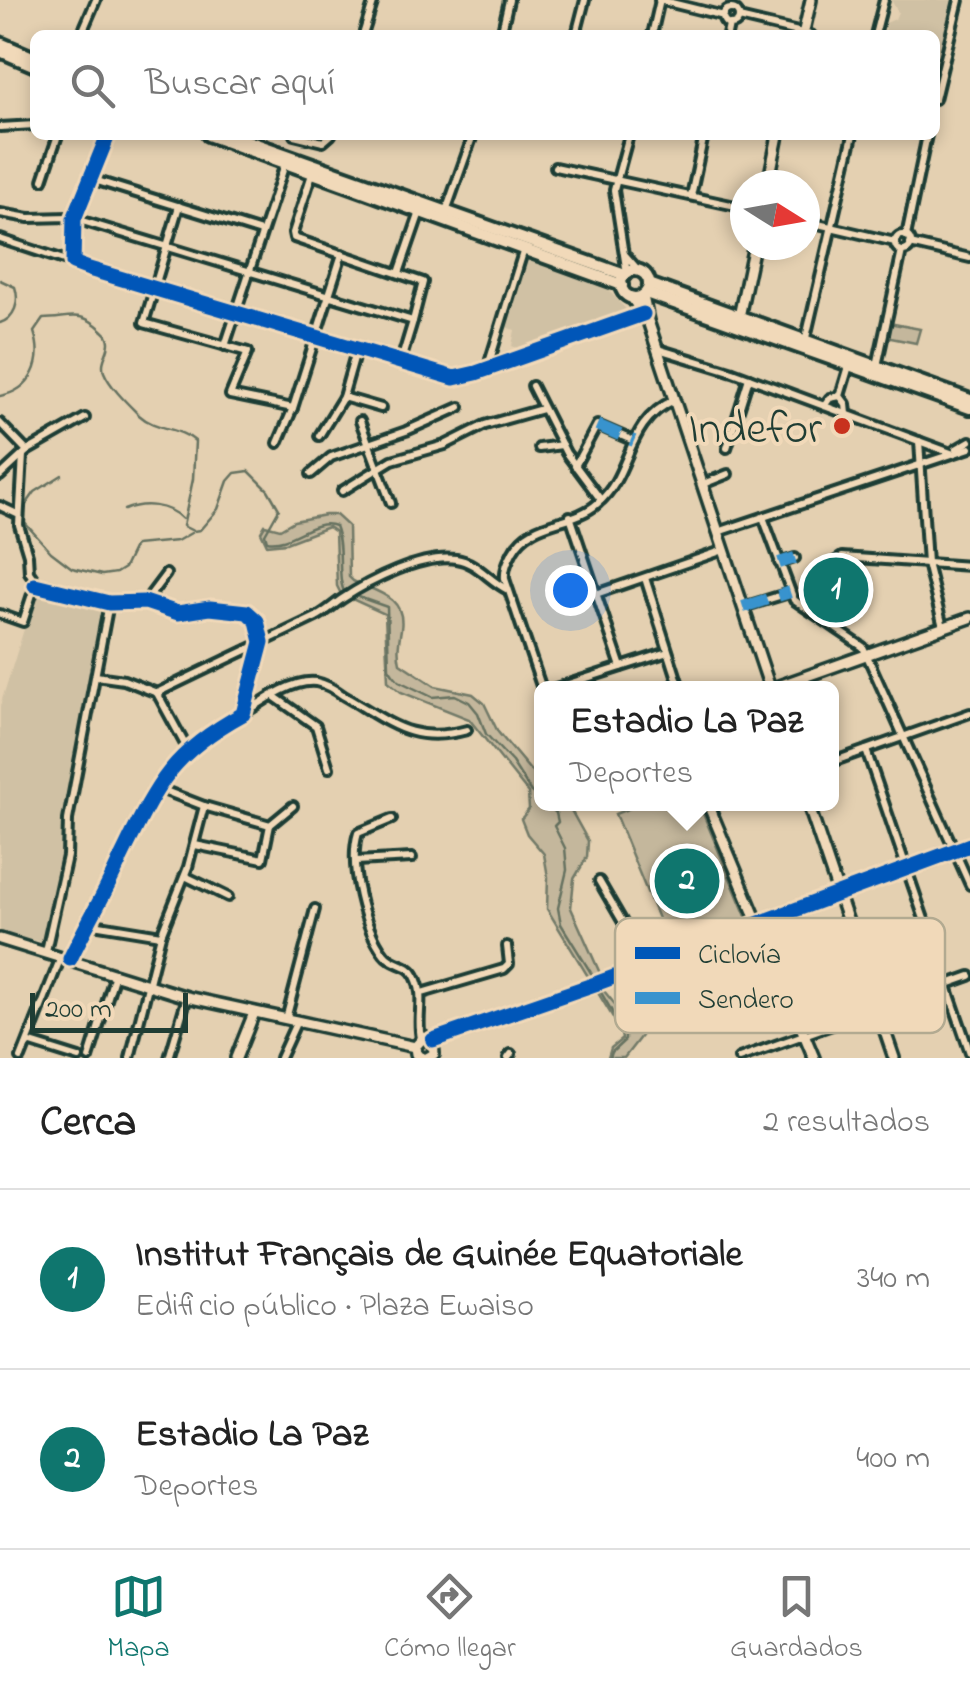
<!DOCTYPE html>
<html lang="es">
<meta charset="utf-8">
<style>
body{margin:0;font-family:"Indie Flower",sans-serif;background:#f6f6f6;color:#222}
.compass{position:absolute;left:730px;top:170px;width:90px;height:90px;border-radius:50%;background:#fff;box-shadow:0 5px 15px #0003;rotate:101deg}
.scale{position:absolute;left:30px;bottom:25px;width:158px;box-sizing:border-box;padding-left:10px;border:5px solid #1f3d34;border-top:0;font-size:28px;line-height:35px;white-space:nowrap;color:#1f3d34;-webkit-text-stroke:8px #f1d9b9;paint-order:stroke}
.you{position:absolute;left:570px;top:590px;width:35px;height:35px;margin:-25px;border:8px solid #fff;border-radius:50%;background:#1a73e8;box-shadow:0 0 0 15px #1a73e833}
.badge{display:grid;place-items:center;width:65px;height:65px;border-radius:50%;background:#0f766e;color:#fff;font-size:32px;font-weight:700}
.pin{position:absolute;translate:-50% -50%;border:5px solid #fff;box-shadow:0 2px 10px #0006}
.popup{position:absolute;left:534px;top:681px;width:305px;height:130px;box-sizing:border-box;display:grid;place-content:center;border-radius:15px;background:#fff;filter:drop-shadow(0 2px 8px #0005);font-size:32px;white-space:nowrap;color:#767676}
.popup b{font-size:38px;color:#222}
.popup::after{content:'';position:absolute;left:50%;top:100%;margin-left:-20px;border:20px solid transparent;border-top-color:#fff}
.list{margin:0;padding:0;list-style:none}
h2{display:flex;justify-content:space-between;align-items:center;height:130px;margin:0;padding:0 40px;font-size:42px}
h2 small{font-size:32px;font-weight:400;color:#767676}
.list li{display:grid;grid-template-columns:65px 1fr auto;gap:30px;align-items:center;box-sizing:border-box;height:180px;padding:0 40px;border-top:2px solid #e0e0e0}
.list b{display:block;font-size:38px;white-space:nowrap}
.list p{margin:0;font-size:32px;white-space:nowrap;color:#767676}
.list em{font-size:32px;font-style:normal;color:#767676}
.icon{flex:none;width:55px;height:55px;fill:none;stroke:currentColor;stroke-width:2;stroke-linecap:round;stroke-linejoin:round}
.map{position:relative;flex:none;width:970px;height:1058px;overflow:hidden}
.search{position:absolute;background:#fff;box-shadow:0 5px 15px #0003;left:30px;right:30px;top:30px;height:110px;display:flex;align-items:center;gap:25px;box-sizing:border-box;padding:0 35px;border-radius:15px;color:#767676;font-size:38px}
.sheet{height:490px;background:#fff}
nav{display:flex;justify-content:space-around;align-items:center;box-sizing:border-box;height:140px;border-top:2px solid #e0e0e0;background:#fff;font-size:28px;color:#767676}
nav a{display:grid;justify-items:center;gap:5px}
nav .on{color:#0f766e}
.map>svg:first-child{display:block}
</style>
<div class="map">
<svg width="970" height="1058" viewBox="0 0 970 1058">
<rect width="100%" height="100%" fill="#e4d0b1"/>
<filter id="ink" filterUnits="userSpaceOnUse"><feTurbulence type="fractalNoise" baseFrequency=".01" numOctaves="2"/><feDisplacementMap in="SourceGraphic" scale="20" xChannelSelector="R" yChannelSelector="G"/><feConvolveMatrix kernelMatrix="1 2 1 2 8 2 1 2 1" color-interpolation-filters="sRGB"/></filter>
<g filter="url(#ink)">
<!-- built -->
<g fill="#d0c1a4">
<polygon points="891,0 957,0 943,57 935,55 935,35 885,35 886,23 895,19 898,12"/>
<polygon points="524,256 602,283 631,315 528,352 512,346 515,330 502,326"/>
<polygon points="36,591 107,608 61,826 64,840 42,942 0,933 0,706"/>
</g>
<!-- green -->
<g fill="#c4b79c" stroke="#727a68" stroke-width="2.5">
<polygon points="889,323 920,329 916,343 886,337"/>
<path d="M325,515H336L348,526L349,577L353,581C378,592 406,597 401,629C399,642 397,650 400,663L435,686L473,694L484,703L498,732L535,776L542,804L568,805L588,841L587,857L574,879L571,908L599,971L604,991L641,1036L624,1058H608L611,1048L622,1039L620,1029L547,909L548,877L544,854L527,834L521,819L529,809L528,793L469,719L401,692L388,681L385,614L341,594L337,586L335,532L328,527L286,543L267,545L261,532L265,525L280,529L294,521Z"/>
<polygon points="640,804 699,804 748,921 679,946 677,940 668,943 615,814"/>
</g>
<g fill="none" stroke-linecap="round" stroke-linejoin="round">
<!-- stream -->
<g stroke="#667261" stroke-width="2.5">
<path d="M0,280L15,287C20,302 15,318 0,323"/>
<path d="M0,396C32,390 44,362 34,332L43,319C69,319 80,309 101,329C106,334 108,334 109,342C109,353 100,360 104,372C110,387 128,404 139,415C155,430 179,427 195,441L193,479L183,526L193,531L200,530L218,509L228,481L235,473L249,471L268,490L279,509L265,534L267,541C291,546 313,517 335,526C344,547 336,579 345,593"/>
<polyline points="62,475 35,492 23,509 24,522 51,552 72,568 102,575 116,573 124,568 135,545 177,541 191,533"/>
<path d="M124,510C143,502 168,504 182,519"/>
<polyline points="353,595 387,607 389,668 393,674 399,681 432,697 455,695 469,702 478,713 486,734 512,762 531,792 542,800"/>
<polyline points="547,804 556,813 558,822 554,826 565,848 567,870 558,908 561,924 596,981"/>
<polyline points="599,989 625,1034 625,1040 612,1052 610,1058"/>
</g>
<defs>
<g id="street">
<polyline points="659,0 724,16"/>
<circle cx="731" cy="17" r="8"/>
<polyline points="739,18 811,35"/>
<polyline points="81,35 96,0"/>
<polyline points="363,35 374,0"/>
<polyline points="501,35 509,0"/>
<polyline points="576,35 585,0"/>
<polyline points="652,35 660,0"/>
<polyline points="727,35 729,25"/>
<polyline points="875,35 884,0"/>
<polyline points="935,99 959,0"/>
<polyline points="0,127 35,125"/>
<polyline points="108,135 74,219 73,263 89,269 454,378 476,373 643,314"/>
<polyline points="294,135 323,142 331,135"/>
<polyline points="555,167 745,208"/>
<polyline points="313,171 293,233 294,238 423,282 413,321"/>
<polyline points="91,179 261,232"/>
<polyline points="43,180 58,135"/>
<polyline points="691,196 704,135"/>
<polyline points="179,206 144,323 248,352 230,395 293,408"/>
<polyline points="0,213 29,218 69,217 413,321 400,364"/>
<polyline points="445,214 473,135"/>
<polyline points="805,221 895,242"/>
<circle cx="903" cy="243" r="8"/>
<polyline points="906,236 927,135"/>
<polyline points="0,239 73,263"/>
<polyline points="910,244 970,258"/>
<polyline points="625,255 639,271"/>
<polyline points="399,273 420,212"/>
<polyline points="627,274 614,190 629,135"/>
<polyline points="805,342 853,135"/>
<polyline points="225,346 285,164"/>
<polyline points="658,349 733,372 951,453"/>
<polyline points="488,366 524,249"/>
<polyline points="877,366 902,251"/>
<polyline points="532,386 566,453 601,500"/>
<polyline points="343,397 381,408"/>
<polyline points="824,406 830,398 840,396"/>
<polyline points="847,414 846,404 840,396 849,366"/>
<polyline points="360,421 391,503"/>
<polyline points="0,423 27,451"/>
<polyline points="319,436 343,397 356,351"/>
<polyline points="919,441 927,563 943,627"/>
<polyline points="278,443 293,408 342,254"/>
<polyline points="539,448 562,445"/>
<polyline points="727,448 749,378"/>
<polyline points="956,449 970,441"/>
<polyline points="575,466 597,425 634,441"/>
<polyline points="311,474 331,457 406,431 460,407"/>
<polyline points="0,476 27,451 85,418"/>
<polyline points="703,484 728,474"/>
<polyline points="342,491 392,460 445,445 485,425 542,409"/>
<polyline points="0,506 17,514"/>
<polyline points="570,516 621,667"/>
<polyline points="763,517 794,600 863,647 970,885"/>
<polyline points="718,532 970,448"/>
<polyline points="779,563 795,558"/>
<polyline points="645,578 680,688"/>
<path d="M35,585L109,603L145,602L178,613L210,608L247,612L257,621L262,642L243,714C168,755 156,787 120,860C105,894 86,925 70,959"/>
<polyline points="596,594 724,550"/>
<polyline points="145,602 166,574"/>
<polyline points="804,606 830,565 842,557 970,566"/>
<polyline points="743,607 789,593"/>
<polyline points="0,614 23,622 36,582 29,572 28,555 19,525 23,455"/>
<polyline points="96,676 124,680 157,693 188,750"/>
<polyline points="556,688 668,652"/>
<path d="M542,689L505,579C504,568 508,561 513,551C531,518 573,526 598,503C633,473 624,423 674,400"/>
<path d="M157,693C210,667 264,642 316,617C326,612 333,605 342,599C369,581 422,554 456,559C477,562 489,581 508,590"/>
<polyline points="275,697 316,726 329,768"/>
<path d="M245,713C263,701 293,679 316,682C326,684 336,690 344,696C390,722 411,745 467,730"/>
<polyline points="866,750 970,1053"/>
<polyline points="832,762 970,713"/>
<polyline points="155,787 204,806 270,825 293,806"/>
<path d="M392,819L358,833C348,865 364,928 384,954C393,966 409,963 415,976C426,996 416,1016 421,1038"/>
<polyline points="195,845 263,859 270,825"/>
<polyline points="356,861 412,858"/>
<polyline points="185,876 228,897"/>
<polyline points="599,881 624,924 638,967"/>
<polyline points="87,923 161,935"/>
<polyline points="46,951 67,856 68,820 109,603"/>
<polyline points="422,993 504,969 509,964 507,946"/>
<polyline points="734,998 781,979"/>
<polyline points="286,1019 315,909"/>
<polyline points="28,1042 79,1058"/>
<polyline points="21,1058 61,957"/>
<polyline points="89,1058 115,974"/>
<polyline points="130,1058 161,935 188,867 204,806"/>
<polyline points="169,1058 187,997"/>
<polyline points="280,1058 296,1023"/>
<polyline points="508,1058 511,1054"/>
<polyline points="739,1058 970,976"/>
</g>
<g id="secondary">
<polyline points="803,35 811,0"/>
<polyline points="768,185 778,135"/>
<polyline points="643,296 648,321 770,688"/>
<polyline points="632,298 646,319"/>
<polyline points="739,317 754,245"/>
<polyline points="773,688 970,618"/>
<polyline points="708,804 814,1058"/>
<polyline points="808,804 894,1058"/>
<polyline points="0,939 187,997 415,1047"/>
<polyline points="433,1040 595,984 970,845"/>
<polyline points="236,1058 254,1013"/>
<polyline points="423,1058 416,1054 415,1047 424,1037 433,1040 434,1054 427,1058"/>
</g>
<g id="primary">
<polyline points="0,43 35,58"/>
<polyline points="0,51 35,66"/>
<polyline points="208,135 622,285"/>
<polyline points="231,135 625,275"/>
<circle cx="635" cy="284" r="14"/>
<polyline points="649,284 970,400"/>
<polyline points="646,293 970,408"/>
</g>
</defs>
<!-- street casing -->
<use href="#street" stroke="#1f3d34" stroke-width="14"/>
<!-- secondary casing -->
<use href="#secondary" stroke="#1f3d34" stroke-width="16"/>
<!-- primary casing -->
<use href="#primary" stroke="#1f3d34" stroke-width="18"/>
<!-- street -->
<use href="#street" stroke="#f1d9b9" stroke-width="6"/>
<!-- secondary -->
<use href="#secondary" stroke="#f1d9b9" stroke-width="9"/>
<!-- primary -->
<use href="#primary" stroke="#f1d9b9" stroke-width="10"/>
<!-- quiet -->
<g stroke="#3993ce" stroke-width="12" stroke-dasharray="25 12" stroke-linecap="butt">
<polyline points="597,425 634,441"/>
<polyline points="779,563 795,558"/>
<polyline points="743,607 790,592"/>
</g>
<defs>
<g id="cycleway">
<polyline points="108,135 74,219 73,263 89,269 454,378 476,373 643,314"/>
<path d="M35,585L109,603L145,602L178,613L210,608L247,612L257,621L262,642L243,714C168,755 156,787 120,860C105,894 86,925 70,959"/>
<polyline points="433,1040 595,984 970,845"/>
</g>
</defs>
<!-- cycleway casing -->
<use href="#cycleway" stroke="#f1d9b9" stroke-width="21"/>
<!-- cycleway -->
<use href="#cycleway" stroke="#0057b8" stroke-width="15"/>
</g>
</g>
<!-- markers -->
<circle fill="#c8321e" stroke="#f1d9b9" stroke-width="4" cx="842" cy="426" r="10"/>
<g text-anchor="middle" stroke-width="8" stroke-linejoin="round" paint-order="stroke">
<!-- poi labels -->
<g font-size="45" fill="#1f3d34" stroke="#f1d9b9" text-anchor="end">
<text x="822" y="442">Indefor</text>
</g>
</g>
<!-- legend -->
<rect x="615" y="918" width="330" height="115" rx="15" fill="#f1d9b9" stroke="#b2aa91" stroke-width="2.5"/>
<rect x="635" y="947" width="45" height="12" fill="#0057b8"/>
<rect x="635" y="992" width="45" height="12" fill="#3993ce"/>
<g font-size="28" fill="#1f3d34">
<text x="698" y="963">Ciclovía</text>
<text x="698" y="1008">Sendero</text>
</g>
</svg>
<svg class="compass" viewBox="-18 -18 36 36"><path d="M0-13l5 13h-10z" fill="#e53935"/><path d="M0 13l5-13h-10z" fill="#767676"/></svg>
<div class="scale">200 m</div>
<div class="you"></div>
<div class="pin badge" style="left:836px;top:590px">1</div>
<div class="pin badge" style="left:687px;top:881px">2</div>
<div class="popup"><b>Estadio La Paz</b>Deportes</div>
<div class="search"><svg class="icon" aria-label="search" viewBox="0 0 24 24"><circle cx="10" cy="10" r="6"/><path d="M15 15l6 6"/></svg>Buscar aquí</div>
</div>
<section class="sheet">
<h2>Cerca<small>2 resultados</small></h2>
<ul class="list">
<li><span class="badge">1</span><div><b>Institut Français de Guinée Equatoriale</b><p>Edificio público · Plaza Ewaiso</p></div><em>340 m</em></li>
<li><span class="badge">2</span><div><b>Estadio La Paz</b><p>Deportes</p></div><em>400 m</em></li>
</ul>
</section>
<nav>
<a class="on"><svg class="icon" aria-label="map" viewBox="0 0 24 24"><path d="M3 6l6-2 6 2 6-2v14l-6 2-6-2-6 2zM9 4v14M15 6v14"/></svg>Mapa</a>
<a><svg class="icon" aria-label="directions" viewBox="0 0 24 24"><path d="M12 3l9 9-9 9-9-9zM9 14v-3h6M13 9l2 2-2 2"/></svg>Cómo llegar</a>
<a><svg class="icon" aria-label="saved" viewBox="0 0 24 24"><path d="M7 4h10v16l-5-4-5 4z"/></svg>Guardados</a>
</nav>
